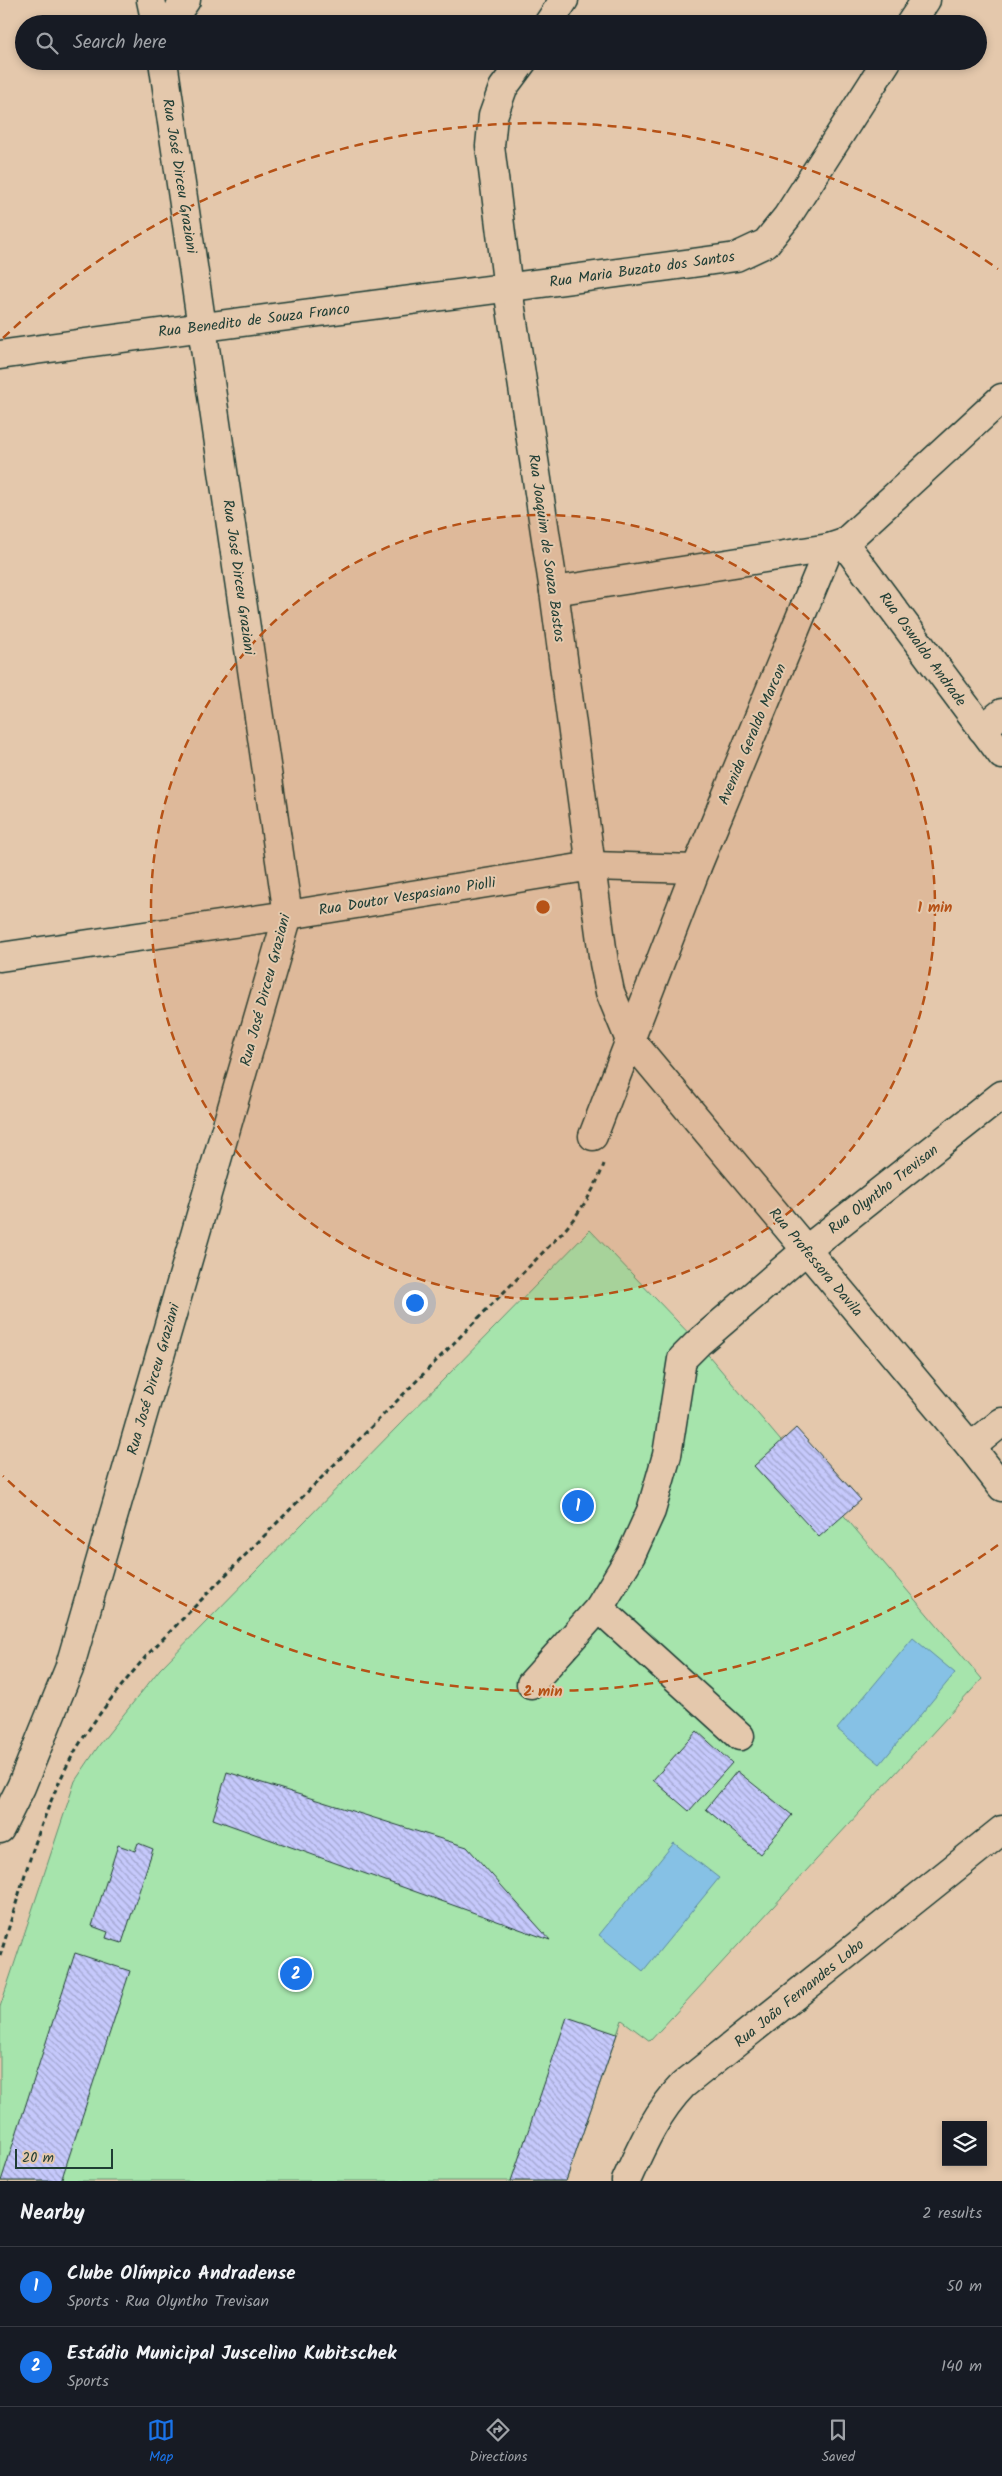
<!DOCTYPE html>
<meta charset="utf-8">
<style>
body{margin:0;font-family:Kalam,sans-serif;background:#242831;color:#f1f3f6}
.controls{position:absolute;right:15px;bottom:15px;display:grid;overflow:hidden;border-radius:0px;box-shadow:0 2px 8px #0003}
.controls button{width:45px;height:45px;display:grid;place-items:center;padding:0;border:0;border-bottom:1px solid #363941;background:#171b24;color:#f1f3f6;font:25px sans-serif}
.scale{position:absolute;left:15px;bottom:12px;width:98px;box-sizing:border-box;padding-left:5px;border:2px solid #1f3d34;border-top:0;font-size:14px;line-height:18px;white-space:nowrap;color:#1f3d34;-webkit-text-stroke:4px #e4c8ac;paint-order:stroke}
.you{position:absolute;left:414px;top:1302px;width:18px;height:18px;margin:-12px;border:4px solid #fff;border-radius:50%;background:#1a73e8;box-shadow:0 0 0 8px #1a73e833}
.badge{display:grid;place-items:center;width:32px;height:32px;border-radius:50%;background:#1a73e8;color:#fff;font-size:16px;font-weight:700}
.pin{position:absolute;translate:-50% -50%;border:2px solid #fff;box-shadow:0 1px 5px #0006}
.list{margin:0;padding:0;list-style:none}
h2{display:flex;justify-content:space-between;align-items:center;height:65px;margin:0;padding:0 20px;font-size:21px}
h2 small{font-size:16px;font-weight:400;color:#9ea1a6}
.list li{display:grid;grid-template-columns:32px 1fr auto;gap:15px;align-items:center;box-sizing:border-box;height:80px;padding:0 20px;border-top:1px solid #363941}
.list b{display:block;font-size:19px;white-space:nowrap}
.list p{margin:0;font-size:16px;white-space:nowrap;color:#9ea1a6}
.list em{font-size:16px;font-style:normal;color:#9ea1a6}
.icon{flex:none;width:28px;height:28px;fill:none;stroke:currentColor;stroke-width:2;stroke-linecap:round;stroke-linejoin:round}
.map{position:relative;flex:none;width:1002px;height:2181px;overflow:hidden}
.search{position:absolute;background:#171b24;box-shadow:0 2px 8px #0003;left:15px;right:15px;top:15px;height:55px;display:flex;align-items:center;gap:12px;box-sizing:border-box;padding:0 18px;border-radius:28px;color:#9ea1a6;font-size:19px}
.sheet{height:225px;background:#171b24}
nav{display:flex;justify-content:space-around;align-items:center;box-sizing:border-box;height:70px;border-top:1px solid #363941;background:#171b24;font-size:14px;color:#9ea1a6}
nav a{display:grid;justify-items:center;gap:2px}
nav .on{color:#1a73e8}
.map>svg:first-child{display:block}
</style>
<div class="map">
<svg width="1002" height="2181" viewBox="0 0 1002 2181">
<defs>
<pattern id="building-back-hatch" width="6" height="6" patternUnits="userSpaceOnUse" patternTransform="scale(1.25)"><rect width="6" height="6" fill="#c6c9fc"/><path d="M-1 5l2 2M0 0l6 6M5-1l2 2" fill="none" stroke="#a0a4cd"/></pattern>
</defs>
<rect width="100%" height="100%" fill="#e4c8ac"/>
<filter id="ink" filterUnits="userSpaceOnUse"><feTurbulence type="fractalNoise" baseFrequency=".02" numOctaves="2"/><feDisplacementMap in="SourceGraphic" scale="10" xChannelSelector="R" yChannelSelector="G"/><feConvolveMatrix kernelMatrix="1 2 1 2 8 2 1 2 1" color-interpolation-filters="sRGB"/></filter>
<g filter="url(#ink)">
<!-- pitch -->
<polygon fill="#a6e4ac" stroke="#629070" points="590,1230 698,1343 982,1679 650,2041 622,2020 566,2181 0,2181 0,2007 75,1781 100,1744 160,1669"/>
<!-- water -->
<g fill="#86c1e5" stroke="#5d8c9e">
<polygon points="913,1638 955,1673 880,1764 837,1729"/>
<polygon points="674,1843 719,1878 643,1971 599,1935"/>
</g>
<!-- building -->
<g fill="url(#building-back-hatch)" stroke="#1f3d34">
<polygon points="796,1428 861,1500 819,1537 754,1466"/>
<polygon points="697,1731 732,1763 689,1811 653,1780"/>
<polygon points="737,1771 792,1815 760,1854 706,1809"/>
<polygon points="227,1772 467,1847 550,1940 213,1819"/>
<polygon points="138,1843 153,1849 122,1943 106,1938 108,1932 92,1926 118,1845 135,1851"/>
<polygon points="75,1953 130,1971 61,2181 1,2181"/>
<polygon points="567,2017 617,2034 566,2181 511,2181"/>
</g>
<g fill="none" stroke-linecap="round" stroke-linejoin="round">
<defs>
<g id="minor">
<polyline points="151,0 156,24"/>
<polyline points="169,24 186,0"/>
<polyline points="548,24 564,0"/>
<polyline points="910,24 926,0"/>
<polyline points="523,61 503,88 493,116 490,146 508,289 554,591 604,963 610,992 629,1038 971,1447 1002,1487"/>
<path d="M0,355C245,320 491,291 736,257L766,243L787,217L887,61"/>
<polyline points="844,543 1002,755"/>
<polyline points="554,591 829,548"/>
<polyline points="982,729 1002,713"/>
<polyline points="0,957 288,915 592,866 696,869"/>
<polyline points="593,1136 696,869 829,548 844,543 1002,398"/>
<polyline points="971,1447 1002,1422"/>
<polyline points="599,1608 740,1736"/>
<polyline points="531,1684 599,1608 631,1555 651,1511 667,1455 682,1359 698,1343 806,1250 1002,1095"/>
<polyline points="0,1829 21,1787 69,1669 288,915 163,61"/>
<path d="M626,2181C642,2146 656,2113 683,2085L1002,1830"/>
</g>
</defs>
<!-- minor casing -->
<use href="#minor" stroke="#1f3d34" stroke-width="31"/>
<!-- path -->
<path stroke="#1f3d34" stroke-width="3" stroke-dasharray="5 4" stroke-linecap="butt" d="M0,1956C19,1896 35,1833 62,1776C83,1731 116,1692 148,1654L564,1231C581,1210 595,1190 604,1164"/>
<!-- minor -->
<use href="#minor" stroke="#e4c8ac" stroke-width="28"/>
</g>
</g>
<!-- distance rings -->
<circle cx="543" cy="907" r="392" fill="#b65216" fill-opacity=".12"/>
<g fill="none" stroke="#b65216" stroke-width="2.5" stroke-dasharray="9 6">
<circle cx="543" cy="907" r="392"/>
<path d="M998 1545A784 784 0 0 1 3 1476M3 338A784 784 0 0 1 998 269"/>
</g>
<g text-anchor="middle" stroke-width="4" stroke-linejoin="round" paint-order="stroke">
<!-- street labels -->
<g font-size="15" fill="#1f3d34" stroke="#e4c8ac">
<text transform="translate(180 176) rotate(81)" y="5">Rua José Dirceu Graziani</text>
<text transform="translate(642 269) rotate(-8)" y="5">Rua Maria Buzato dos Santos</text>
<text transform="translate(254 320) rotate(-7)" y="5">Rua Benedito de Souza Franco</text>
<text transform="translate(547 548) rotate(82)" y="5">Rua Joaquim de Souza Bastos</text>
<text transform="translate(239 577) rotate(82)" y="5">Rua José Dirceu Graziani</text>
<text transform="translate(923 649) rotate(54)" y="5">Rua Oswaldo Andrade</text>
<text transform="translate(752 734) rotate(-67)" y="5">Avenida Geraldo Marcon</text>
<text transform="translate(407 896) rotate(-9)" y="5">Rua Doutor Vespasiano Piolli</text>
<text transform="translate(265 990) rotate(-75)" y="5">Rua José Dirceu Graziani</text>
<text transform="translate(883 1189) rotate(-38)" y="5">Rua Olyntho Trevisan</text>
<text transform="translate(816 1262) rotate(50)" y="5">Rua Professora Davila</text>
<text transform="translate(153 1379) rotate(-74)" y="5">Rua José Dirceu Graziani</text>
<text transform="translate(799 1993) rotate(-39)" y="5">Rua João Fernandes Lobo</text>
</g>
</g>
<circle cx="543" cy="907" r="8" fill="#b65216" stroke="#e4c8ac" stroke-width="2.5"/>
<g font-size="15" text-anchor="middle" font-weight="bold" fill="#b65216" stroke="#e4c8ac" stroke-width="4" stroke-linejoin="round" paint-order="stroke">
<text x="935" y="912">1 min</text>
<text x="543" y="1696">2 min</text>
</g>
</svg>
<div class="controls">
<button><svg class="icon" aria-label="layers" viewBox="0 0 24 24"><path d="M12 4l9 5-9 5-9-5zM3 14l9 5 9-5"/></svg></button>
</div>
<div class="scale">20 m</div>
<div class="you"></div>
<div class="pin badge" style="left:578px;top:1506px">1</div>
<div class="pin badge" style="left:296px;top:1974px">2</div>
<div class="search"><svg class="icon" aria-label="search" viewBox="0 0 24 24"><circle cx="10" cy="10" r="6"/><path d="M15 15l6 6"/></svg>Search here</div>
</div>
<section class="sheet">
<h2>Nearby<small>2 results</small></h2>
<ul class="list">
<li><span class="badge">1</span><div><b>Clube Olímpico Andradense</b><p>Sports · Rua Olyntho Trevisan</p></div><em>50 m</em></li>
<li><span class="badge">2</span><div><b>Estádio Municipal Juscelino Kubitschek</b><p>Sports</p></div><em>140 m</em></li>
</ul>
</section>
<nav>
<a class="on"><svg class="icon" aria-label="map" viewBox="0 0 24 24"><path d="M3 6l6-2 6 2 6-2v14l-6 2-6-2-6 2zM9 4v14M15 6v14"/></svg>Map</a>
<a><svg class="icon" aria-label="directions" viewBox="0 0 24 24"><path d="M12 3l9 9-9 9-9-9zM9 14v-3h6M13 9l2 2-2 2"/></svg>Directions</a>
<a><svg class="icon" aria-label="saved" viewBox="0 0 24 24"><path d="M7 4h10v16l-5-4-5 4z"/></svg>Saved</a>
</nav>
